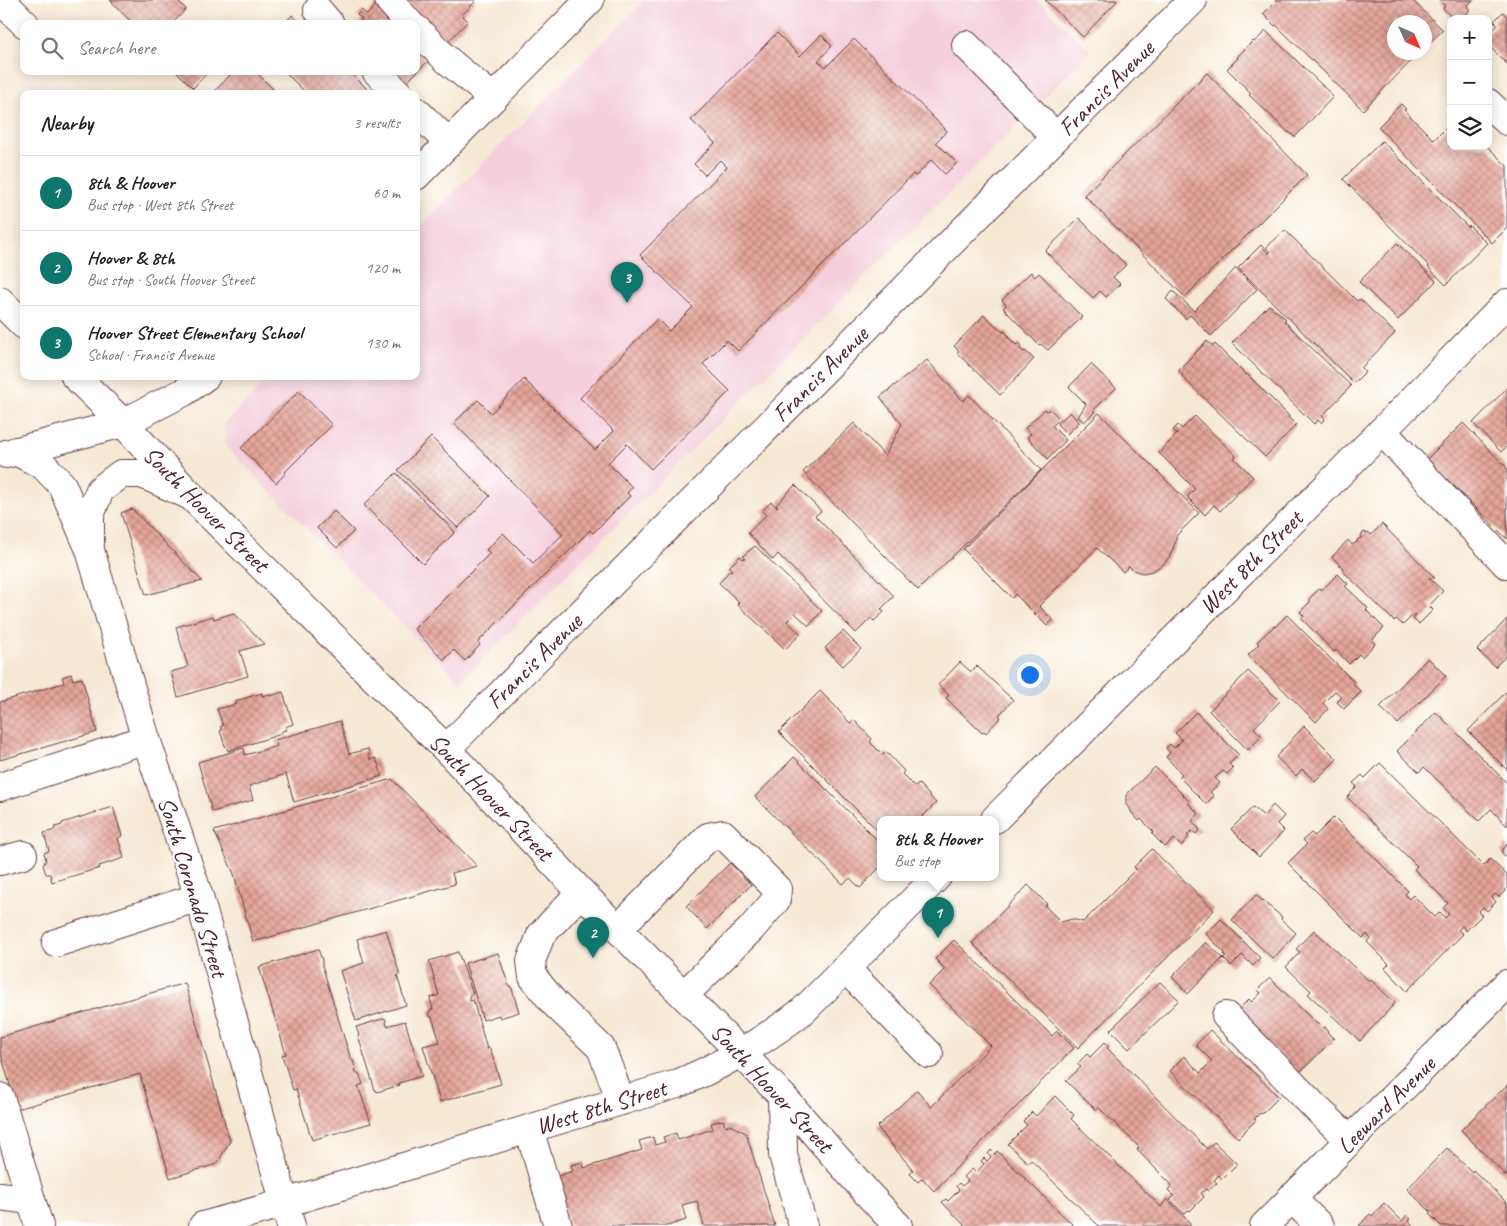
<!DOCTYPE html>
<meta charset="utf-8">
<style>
body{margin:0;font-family:Caveat,sans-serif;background:#f2f2f2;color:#202124}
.controls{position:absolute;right:15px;top:15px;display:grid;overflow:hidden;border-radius:10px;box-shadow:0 2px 12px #0003}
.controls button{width:45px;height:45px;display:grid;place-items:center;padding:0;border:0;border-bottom:1px solid #e0e0e0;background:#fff;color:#202124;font:25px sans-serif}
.compass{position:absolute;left:1387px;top:15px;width:45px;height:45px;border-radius:50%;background:#fff;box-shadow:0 2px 12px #0003;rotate:135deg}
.you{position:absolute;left:1029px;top:674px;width:18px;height:18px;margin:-12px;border:4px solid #fff;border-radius:50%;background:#1a73e8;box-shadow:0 0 0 8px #1a73e833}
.badge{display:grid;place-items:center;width:32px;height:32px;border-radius:50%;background:#0f766e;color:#fff;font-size:16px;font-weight:700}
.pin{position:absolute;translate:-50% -41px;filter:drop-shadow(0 1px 2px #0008)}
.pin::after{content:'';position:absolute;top:26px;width:18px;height:15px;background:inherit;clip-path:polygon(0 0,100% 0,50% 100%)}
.popup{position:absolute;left:877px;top:816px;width:122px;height:65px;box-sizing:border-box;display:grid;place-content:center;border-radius:10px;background:#fff;filter:drop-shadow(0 1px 4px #0005);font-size:16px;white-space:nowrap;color:#757577}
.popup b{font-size:19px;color:#202124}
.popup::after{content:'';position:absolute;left:50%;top:100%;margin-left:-10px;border:10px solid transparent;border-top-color:#fff}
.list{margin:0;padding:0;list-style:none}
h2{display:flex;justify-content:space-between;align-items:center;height:65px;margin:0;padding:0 20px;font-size:21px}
h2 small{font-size:16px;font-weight:400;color:#757577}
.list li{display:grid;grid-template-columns:32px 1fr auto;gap:15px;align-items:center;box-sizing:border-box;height:75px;padding:0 20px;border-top:1px solid #e0e0e0}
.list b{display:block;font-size:19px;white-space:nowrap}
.list p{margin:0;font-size:16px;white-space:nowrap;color:#757577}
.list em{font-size:16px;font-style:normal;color:#757577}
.icon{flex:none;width:28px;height:28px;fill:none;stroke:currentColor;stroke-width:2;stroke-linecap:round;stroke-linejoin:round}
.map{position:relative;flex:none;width:1507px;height:1226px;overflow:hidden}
.search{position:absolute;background:#fff;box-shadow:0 2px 12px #0003;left:20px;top:20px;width:400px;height:55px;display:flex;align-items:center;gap:12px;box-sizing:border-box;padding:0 18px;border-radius:10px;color:#757577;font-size:19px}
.panel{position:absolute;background:#fff;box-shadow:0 2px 12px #0003;left:20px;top:90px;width:400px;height:290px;border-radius:10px}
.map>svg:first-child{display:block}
</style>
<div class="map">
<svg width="1507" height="1226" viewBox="0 0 1507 1226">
<defs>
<pattern id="building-cross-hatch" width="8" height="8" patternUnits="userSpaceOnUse" patternTransform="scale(1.25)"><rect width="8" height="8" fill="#e5a598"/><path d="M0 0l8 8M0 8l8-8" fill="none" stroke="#bc867c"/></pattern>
</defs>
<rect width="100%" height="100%" fill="#fff"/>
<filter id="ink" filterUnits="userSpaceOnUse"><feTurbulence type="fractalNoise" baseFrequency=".02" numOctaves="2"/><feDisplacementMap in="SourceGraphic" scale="10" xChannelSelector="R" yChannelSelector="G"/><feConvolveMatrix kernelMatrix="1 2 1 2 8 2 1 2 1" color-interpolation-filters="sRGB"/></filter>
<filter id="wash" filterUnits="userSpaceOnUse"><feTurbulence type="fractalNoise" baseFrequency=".0096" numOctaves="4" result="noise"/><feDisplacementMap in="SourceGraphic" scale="20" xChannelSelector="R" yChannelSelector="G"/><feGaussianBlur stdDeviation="1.12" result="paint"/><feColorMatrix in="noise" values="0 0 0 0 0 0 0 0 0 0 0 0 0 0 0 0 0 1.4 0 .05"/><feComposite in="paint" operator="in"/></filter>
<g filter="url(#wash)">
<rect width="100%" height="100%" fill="#f6e9d4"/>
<!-- built -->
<polygon fill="#f5cfdb" points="645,0 1037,0 1091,51 460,682 227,448 223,425 272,376 416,376 416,230"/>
<g id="blocks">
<!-- building -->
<g fill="url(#building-cross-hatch)">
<polygon points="110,0 177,0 186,9 172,24 133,24"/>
<polygon points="380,0 404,24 358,24 362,19 357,15 362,10 367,15"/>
<polygon points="407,0 475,0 475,2 462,15 468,21 444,46"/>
<polygon points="1045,0 1116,0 1117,1 1083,37"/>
<polygon points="1277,0 1412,0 1443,30 1424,48 1424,22 1394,22 1394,52 1420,52 1363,110 1276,25 1275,26 1263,14"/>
<polygon points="1439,0 1473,0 1467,6 1469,9 1469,11 1461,19 1453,19 1443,8 1445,6"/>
<polygon points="1503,12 1507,17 1507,64 1488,45 1488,34 1498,25 1494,21"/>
<polygon points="292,15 301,24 284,24"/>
<polygon points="1266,31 1329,92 1333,97 1295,137 1289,132 1289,133 1249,95 1251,93 1227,69 1238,58 1237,57 1253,41 1254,42"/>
<polygon points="777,33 800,56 821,35 832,46 818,61 826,67 854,39 947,131 936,142 957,163 945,174 931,160 916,176 913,174 738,351 727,340 703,364 730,391 651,469 627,444 608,463 632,487 627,493 630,496 593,533 590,530 478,642 480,645 465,661 454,650 444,660 414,629 490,553 486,550 503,533 533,563 563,534 454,423 478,400 491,413 524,379 595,450 614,431 580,398 657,319 669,331 693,307 640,255 727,167 720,160 705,175 694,164 715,143 691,120"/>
<polygon points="416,36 435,54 402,87 385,71 416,71"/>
<polygon points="179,71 209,71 193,88 177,72"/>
<polygon points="234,71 255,71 278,94 212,94"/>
<polygon points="284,71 349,71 372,94 307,94"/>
<polygon points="1207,73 1307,175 1185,297 1084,195"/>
<polygon points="1401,104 1406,109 1404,110 1434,140 1451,123 1451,146 1487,146 1507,166 1507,228 1492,243 1378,127"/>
<polygon points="1382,141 1468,227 1469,225 1487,243 1446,285 1428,267 1429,266 1343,179"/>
<polygon points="1079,218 1126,265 1113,277 1120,284 1106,297 1100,291 1093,298 1045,251"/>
<polygon points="1285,230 1357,301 1360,299 1395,333 1361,368 1365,372 1354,383 1238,268 1261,245 1269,254 1270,252 1266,248"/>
<polygon points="1397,243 1436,281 1398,320 1359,282"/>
<polygon points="1236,268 1257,289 1211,336 1190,315 1186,319 1166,299 1173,291 1194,311"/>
<polygon points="1031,272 1035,277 1039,273 1082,317 1048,350 1041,344 1039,345 1003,308 1006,305 1002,300"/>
<polygon points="1269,305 1286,319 1284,321 1351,386 1322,416 1325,419 1321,423 1318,420 1314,424 1232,343"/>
<polygon points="984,315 1003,332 1004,331 1009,336 1008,337 1016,345 1019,343 1022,346 1019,348 1024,352 1025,351 1034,359 1000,395 957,353 959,351 954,346"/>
<polygon points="1207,341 1213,346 1215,344 1246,375 1247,374 1289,416 1288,417 1296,425 1265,457 1182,377 1183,375 1178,370"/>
<polygon points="927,360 963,401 969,395 1041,470 918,590 803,472 854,423 885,456 902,424 880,397"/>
<polygon points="1091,364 1116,388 1093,411 1095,412 1084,422 1078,417 1086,404 1069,387"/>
<polygon points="1507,388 1507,446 1501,452 1473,423"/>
<polygon points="299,391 332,425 285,472 286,473 276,483 241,448"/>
<polygon points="1045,409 1047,411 1050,409 1060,419 1052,426 1066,440 1048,459 1027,437 1031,434 1025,428"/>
<polygon points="1070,412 1079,422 1067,434 1057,424"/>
<polygon points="1099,413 1199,513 1176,536 1176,541 1170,556 1164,564 1153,571 1142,573 1133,570 1129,566 1123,572 1097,548 1039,606 1053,620 1047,626 1015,594 1012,598 963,549"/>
<polygon points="1195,416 1236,456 1234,458 1253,477 1220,511 1214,505 1205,515 1188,498 1188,496 1195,489 1159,453 1177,434 1173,430 1178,425 1182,429"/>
<polygon points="1463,423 1507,468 1507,539 1427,459"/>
<polygon points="431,437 490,496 458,528 398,470"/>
<polygon points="396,473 455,532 423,564 364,505"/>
<polygon points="795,485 821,511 815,516 894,596 881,609 884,612 874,621 871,618 856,633 778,554 773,560 748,533 766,515 762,511 771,502 777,507 778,506 776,505"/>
<polygon points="132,509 202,581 146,595 121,513"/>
<polygon points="334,511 354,531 337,548 317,528"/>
<polygon points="1382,524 1435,578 1429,578 1443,591 1429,606 1433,610 1419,624 1413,619 1416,616 1414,614 1403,625 1396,619 1394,621 1343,571 1345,570 1332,557 1348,540 1352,545 1357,542 1358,539 1361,538 1361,535 1364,532 1367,533 1368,532 1371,535"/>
<polygon points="755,546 822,611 809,626 795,613 787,621 801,634 785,649 737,604 739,602 719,583 730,570 731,571 732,570 729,567 740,556 743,559 745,558 743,556"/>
<polygon points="1338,574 1348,584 1345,586 1368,608 1366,610 1384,628 1372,640 1375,644 1362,657 1359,654 1349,664 1336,650 1334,652 1302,619 1304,616 1300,612 1310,602 1310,598 1319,589 1323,589"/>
<polygon points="234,613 264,644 240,651 248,676 178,697 171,672 188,667 176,627 213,616 214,619"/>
<polygon points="1287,615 1354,682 1353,684 1361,692 1344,709 1337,702 1342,697 1335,691 1323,703 1328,709 1316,722 1248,655 1259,644 1257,642 1274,626 1275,627"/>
<polygon points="1507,619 1507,655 1495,667 1477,650"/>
<polygon points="843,631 861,649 843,666 825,648"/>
<polygon points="1428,658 1446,676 1398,724 1380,707"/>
<polygon points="960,662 971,672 977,666 1013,700 999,715 1001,717 986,733 984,731 982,733 946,698 949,695 938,685"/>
<polygon points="1248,671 1280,701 1254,728 1262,736 1248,750 1209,711"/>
<polygon points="71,674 73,680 82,678 97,732 0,760 0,702 64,683 62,677"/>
<polygon points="820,691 838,709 838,710 850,723 854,720 872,739 870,742 883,755 886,752 904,771 902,774 915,787 919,784 936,803 920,819 880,819 880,833 779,732"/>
<polygon points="1507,691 1507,770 1468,731"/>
<polygon points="283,692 293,724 285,727 286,730 280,732 281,734 228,751 226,746 225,746 220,731 222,730 220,727 223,726 217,709 237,704 236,701 262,693 262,696 269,694 270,696"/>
<polygon points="1196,712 1239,755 1229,764 1233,768 1227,774 1223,771 1215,778 1220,783 1210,792 1214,796 1206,804 1179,777 1182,774 1166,757 1170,753 1166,748 1170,744 1174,748 1182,740 1175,733"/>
<polygon points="1436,712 1507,783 1507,826 1491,809 1479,821 1424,767 1419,772 1397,751"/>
<polygon points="340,721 349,754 368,749 370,760 376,758 382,776 294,802 286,774 249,786 253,800 212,812 198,762 244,748 245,755 277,746 275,740"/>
<polygon points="1304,726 1337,759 1315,781 1302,769 1296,776 1276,757"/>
<polygon points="794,757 880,843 880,867 860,888 850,878 843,884 755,797"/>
<polygon points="1380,763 1484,866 1490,859 1507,875 1507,889 1499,897 1495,894 1492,897 1496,902 1487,911 1483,907 1478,912 1482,915 1466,931 1462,926 1458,930 1463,934 1407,991 1385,968 1389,964 1367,942 1370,938 1367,934 1363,938 1288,863 1307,844 1303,840 1311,833 1315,836 1334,817 1408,891 1405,894 1409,899 1413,895 1435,917 1440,912 1445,918 1449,914 1443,908 1448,903 1414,869 1417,866 1347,797 1357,787 1353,783 1362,775 1365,778"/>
<polygon points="1155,767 1190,802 1188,803 1199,814 1192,821 1200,830 1196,834 1192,831 1187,835 1189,837 1181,846 1174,839 1165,847 1152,834 1154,832 1141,819 1139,821 1131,812 1130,808 1126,805 1126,795"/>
<polygon points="392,779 477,866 452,873 455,884 253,942 234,874 214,831"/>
<polygon points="1273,805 1284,816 1277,824 1284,831 1259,857 1231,829 1253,807 1264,816"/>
<polygon points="113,807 122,836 118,838 124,858 99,866 100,868 52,882 50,874 46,874 43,865 46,860 44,853 49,851 44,833 52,831 55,829 55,827 62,825 62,823"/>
<polygon points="1507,844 1507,858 1501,852"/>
<polygon points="1152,849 1214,910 1078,1048 972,943 1028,885 1047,904 1045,906 1061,922 1072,919 1083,922 1136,869 1134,867"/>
<polygon points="730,863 751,885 707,929 686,906"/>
<polygon points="1256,895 1282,917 1281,919 1296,933 1273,959 1232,920"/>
<polygon points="1221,919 1260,958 1253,966 1242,955 1231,966 1223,958 1226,956 1224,955 1225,953 1206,934"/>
<polygon points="386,930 400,975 397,976 406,1005 356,1021 340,971 364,963 357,939"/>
<polygon points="1314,930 1369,981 1370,979 1395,1003 1360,1041 1308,994 1311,991 1286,967 1300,952 1296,949"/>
<polygon points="954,940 1052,1036 1057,1031 1074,1048 934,1191 922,1178 918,1182 910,1174 913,1170 877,1127 917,1090 931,1107 991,1046 929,985 945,969 935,959"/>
<polygon points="1206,942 1223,958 1188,994 1172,977"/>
<polygon points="318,949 322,960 322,965 350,1057 353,1061 356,1069 355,1073 359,1073 363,1084 358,1086 371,1123 312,1140 296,1089 293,1090 282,1055 286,1054 259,967"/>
<polygon points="458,952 473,994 469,996 470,1001 473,1000 487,1049 490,1048 501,1084 440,1102 423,1046 440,1042 432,1017 430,1017 429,1011 433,1009 430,998 439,995 429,961"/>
<polygon points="498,953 509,987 511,986 519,1012 500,1018 499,1015 483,1020 465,963"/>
<polygon points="1270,978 1317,1024 1318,1023 1323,1028 1325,1027 1328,1031 1327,1032 1334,1039 1298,1074 1237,1011 1249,999 1252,1002 1261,993 1257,990"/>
<polygon points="1160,982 1179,1000 1129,1049 1110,1030"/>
<polygon points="185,983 230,1141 217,1164 170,1178 140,1074 17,1109 0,1051 0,1037"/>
<polygon points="385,1018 387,1026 405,1021 422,1076 399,1083 400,1085 377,1092 376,1090 375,1090 358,1036 359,1035 356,1027"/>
<polygon points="1210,1030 1279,1097 1262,1114 1260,1113 1254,1119 1256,1120 1238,1138 1170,1071 1184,1056 1200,1073 1212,1061 1196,1045"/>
<polygon points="1105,1042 1109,1046 1107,1048 1207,1149 1214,1142 1237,1164 1222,1179 1219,1175 1214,1180 1217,1183 1208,1191 1206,1189 1201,1193 1204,1197 1190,1211 1188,1210 1184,1214 1170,1200 1174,1196 1168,1190 1172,1185 1137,1150 1139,1147 1098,1107 1096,1110 1066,1081 1081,1067 1077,1064 1087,1054 1090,1057"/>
<polygon points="1507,1085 1507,1177 1461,1130"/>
<polygon points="1055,1096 1074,1115 1071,1119 1161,1207 1167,1199 1191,1224 1189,1226 1099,1226 1031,1160 1028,1163 1008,1144 1027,1125 1023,1121 1032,1112 1036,1116"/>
<polygon points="723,1120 725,1126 730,1125 746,1133 775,1226 704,1226 697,1201 682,1205 686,1220 667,1226 569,1226 554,1177 573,1171 571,1165 583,1162 584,1168 642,1150 639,1141 653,1137 655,1145 665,1142 663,1137 676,1133 678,1140 713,1129 711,1123"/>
<polygon points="1447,1148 1472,1172 1473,1170 1507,1203 1507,1226 1441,1226 1429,1214 1431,1212 1407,1189"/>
<polygon points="991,1150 995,1154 997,1151 1074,1226 965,1226 942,1202 946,1199 948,1201 959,1190 956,1186 959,1183 962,1186 968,1181 964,1177 972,1169 976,1173 984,1164 981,1161 984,1158 987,1161 991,1157 988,1154"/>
<polygon points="1384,1203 1402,1221 1407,1215 1411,1219 1409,1221 1413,1226 1359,1226 1370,1214 1372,1216"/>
</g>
</g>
</g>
<g filter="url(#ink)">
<use href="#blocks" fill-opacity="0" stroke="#643d44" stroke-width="1"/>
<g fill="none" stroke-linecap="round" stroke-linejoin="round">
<defs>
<g id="minor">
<polyline points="1,0 25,24"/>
<polyline points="389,0 410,24"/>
<polyline points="318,10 330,24"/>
<polyline points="416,29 446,59 493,98"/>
<polyline points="966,45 1056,137"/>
<polyline points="376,71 399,94"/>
<polyline points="1488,103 1507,121"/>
<polyline points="416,111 449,143"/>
<polyline points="416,176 590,0"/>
<polyline points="1382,431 1506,564"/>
<polyline points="16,451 44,466 62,485 90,550 146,739 199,897 291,1226"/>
<polyline points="6,454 123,423 184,392 206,376"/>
<polyline points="90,543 90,515 100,490 121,474 142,474 191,496"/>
<polyline points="446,749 1193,0"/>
<polyline points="0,787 146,739"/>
<polyline points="0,861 23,855"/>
<polyline points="581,892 541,935 531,961 533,977 554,1003 601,1048 621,1101"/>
<polyline points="618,929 708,837 723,834 777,889 776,900 751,929 684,995"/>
<polyline points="56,943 199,897"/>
<polyline points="846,969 929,1054"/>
<polyline points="1226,1016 1315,1107 1350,1140"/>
<polyline points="782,1096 783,1155 803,1226"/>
<polyline points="0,1097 39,1226"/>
<polyline points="529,1129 558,1226"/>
<polyline points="0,1196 31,1200"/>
<polyline points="1291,1198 1320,1226"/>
<polyline points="1264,1226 1507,984"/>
</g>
<g id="major">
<polyline points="0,301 24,325"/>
<polyline points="75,376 123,423 191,496 446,749 581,892 742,1054 782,1096 868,1194 898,1226"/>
<polyline points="995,819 1382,431 1507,303"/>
<path d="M203,1226L285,1203L677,1084C724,1065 764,1041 804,1010L937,877"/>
</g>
</defs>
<!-- minor casing -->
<use href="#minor" stroke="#643d44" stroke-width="30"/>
<!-- major casing -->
<use href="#major" stroke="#643d44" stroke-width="30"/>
<!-- minor -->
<use href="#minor" stroke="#fff" stroke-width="28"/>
<!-- major -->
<use href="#major" stroke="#fff" stroke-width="28"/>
</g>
</g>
<g text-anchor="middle" stroke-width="4.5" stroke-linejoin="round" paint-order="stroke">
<!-- street labels -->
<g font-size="24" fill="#4a1f2b" stroke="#fff">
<text transform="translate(1106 88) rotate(-45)" y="8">Francis Avenue</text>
<text transform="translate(820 374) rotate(-45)" y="8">Francis Avenue</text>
<text transform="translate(206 509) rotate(45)" y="8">South Hoover Street</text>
<text transform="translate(1251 562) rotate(-45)" y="8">West 8th Street</text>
<text transform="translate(534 661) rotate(-45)" y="8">Francis Avenue</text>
<text transform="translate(491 797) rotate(46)" y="8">South Hoover Street</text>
<text transform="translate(193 887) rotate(73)" y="8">South Coronado Street</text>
<text transform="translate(772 1088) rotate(47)" y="8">South Hoover Street</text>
<text transform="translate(1386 1105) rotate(-45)" y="8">Leeward Avenue</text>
<text transform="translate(601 1107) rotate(-17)" y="8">West 8th Street</text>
</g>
</g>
</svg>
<div class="controls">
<button>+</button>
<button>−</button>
<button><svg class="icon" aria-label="layers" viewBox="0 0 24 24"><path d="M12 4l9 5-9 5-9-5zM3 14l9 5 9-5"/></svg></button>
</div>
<svg class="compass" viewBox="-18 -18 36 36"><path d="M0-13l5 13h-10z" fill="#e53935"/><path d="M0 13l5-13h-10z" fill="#757577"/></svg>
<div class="you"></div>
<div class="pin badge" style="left:938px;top:938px">1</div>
<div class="popup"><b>8th &amp; Hoover</b>Bus stop</div>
<div class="pin badge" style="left:593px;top:958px">2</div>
<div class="pin badge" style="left:627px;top:303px">3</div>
<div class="search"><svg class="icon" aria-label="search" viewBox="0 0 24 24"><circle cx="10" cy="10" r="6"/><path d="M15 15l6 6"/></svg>Search here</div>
<section class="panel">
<h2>Nearby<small>3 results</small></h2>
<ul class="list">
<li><span class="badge">1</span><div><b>8th &amp; Hoover</b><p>Bus stop · West 8th Street</p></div><em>60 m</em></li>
<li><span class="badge">2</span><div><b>Hoover &amp; 8th</b><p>Bus stop · South Hoover Street</p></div><em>120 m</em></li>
<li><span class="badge">3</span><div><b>Hoover Street Elementary School</b><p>School · Francis Avenue</p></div><em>130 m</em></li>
</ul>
</section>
</div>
